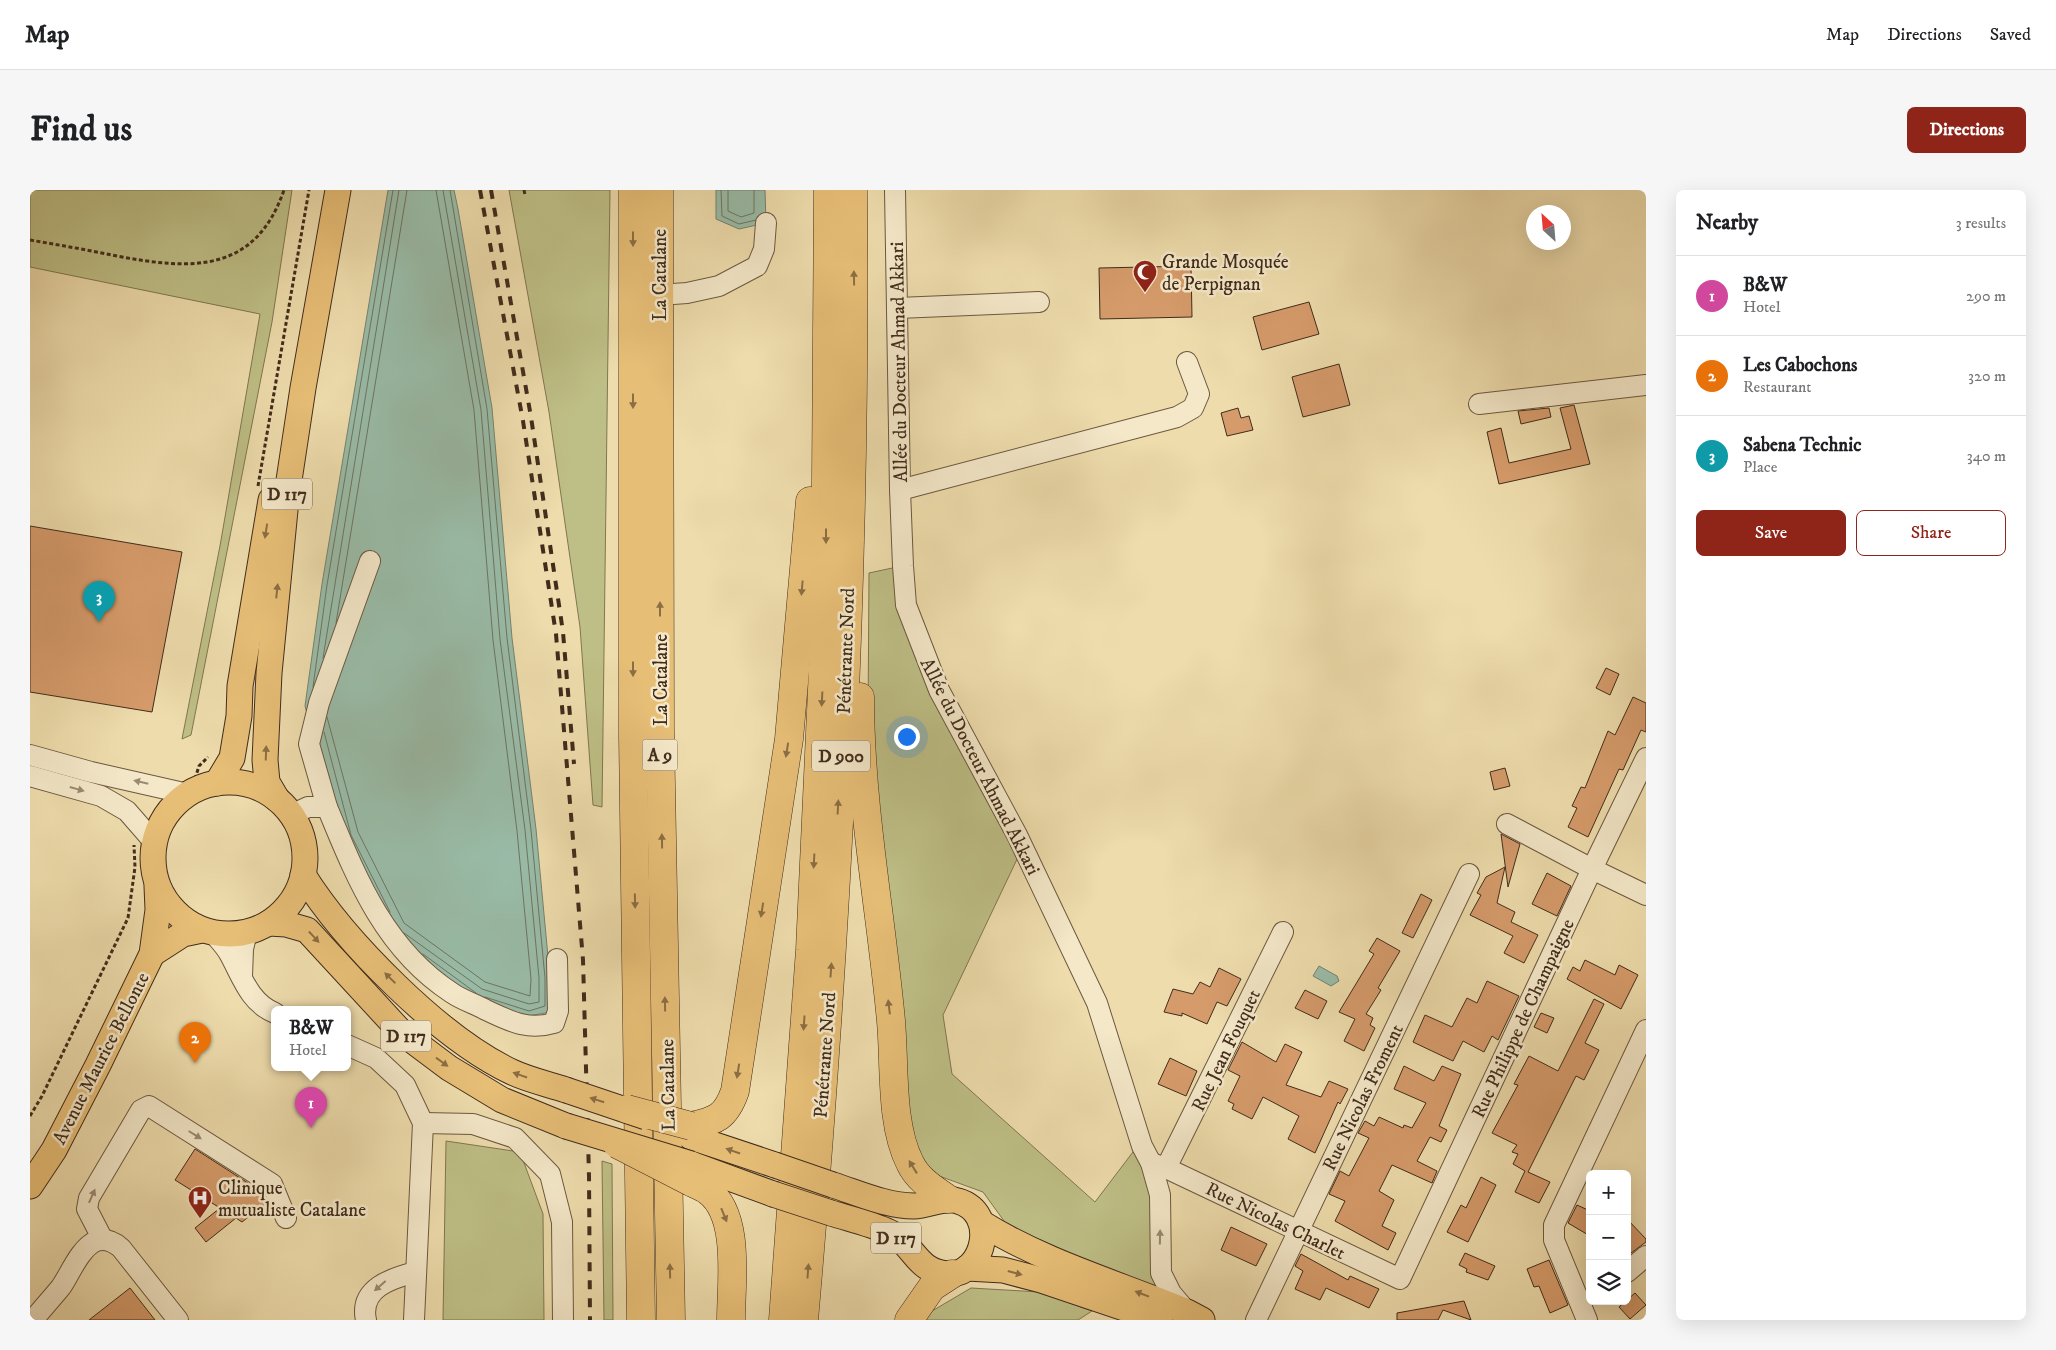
<!DOCTYPE html>
<meta charset="utf-8">
<style>
body{margin:0;font-family:"IM FELL DW Pica",serif;background:#f6f6f6;color:#202124}
.controls{position:absolute;right:15px;bottom:15px;display:grid;overflow:hidden;border-radius:8px;box-shadow:0 5px 20px #0002}
.controls button{width:45px;height:45px;display:grid;place-items:center;padding:0;border:0;border-bottom:1px solid #e0e0e0;background:#fff;color:#202124;font:25px sans-serif}
.compass{position:absolute;left:1496px;top:15px;width:45px;height:45px;border-radius:50%;background:#fff;box-shadow:0 5px 20px #0002;rotate:334deg}
.you{position:absolute;left:876px;top:546px;width:18px;height:18px;margin:-12px;border:4px solid #fff;border-radius:50%;background:#1a73e8;box-shadow:0 0 0 8px #1a73e833}
.badge{display:grid;place-items:center;width:32px;height:32px;border-radius:50%;background:#8f2418;color:#fff;font-size:16px;font-weight:700}
.pin{position:absolute;translate:-50% -41px;filter:drop-shadow(0 1px 2px #0008)}
.pin::after{content:'';position:absolute;top:26px;width:18px;height:15px;background:inherit;clip-path:polygon(0 0,100% 0,50% 100%)}
.popup{position:absolute;left:241px;top:816px;width:80px;height:65px;box-sizing:border-box;display:grid;place-content:center;border-radius:8px;background:#fff;filter:drop-shadow(0 1px 4px #0005);font-size:16px;white-space:nowrap;color:#757577}
.popup b{font-size:19px;color:#202124}
.popup::after{content:'';position:absolute;left:50%;top:100%;margin-left:-10px;border:10px solid transparent;border-top-color:#fff}
.list{margin:0;padding:0;list-style:none}
h2{display:flex;justify-content:space-between;align-items:center;height:65px;margin:0;padding:0 20px;font-size:21px}
h2 small{font-size:16px;font-weight:400;color:#757577}
.list li{display:grid;grid-template-columns:32px 1fr auto;gap:15px;align-items:center;box-sizing:border-box;height:80px;padding:0 20px;border-top:1px solid #e0e0e0}
.list b{display:block;font-size:19px;white-space:nowrap}
.list p{margin:0;font-size:16px;white-space:nowrap;color:#757577}
.list em{font-size:16px;font-style:normal;color:#757577}
.actions{display:flex;gap:10px;padding:15px 20px}
.actions a{flex:1;padding:11px 0;border:1px solid #8f2418;border-radius:8px;text-align:center;font-size:18px;color:#8f2418}
.actions .main{background:#8f2418;color:#fff}
.icon{flex:none;width:28px;height:28px;fill:none;stroke:currentColor;stroke-width:2;stroke-linecap:round;stroke-linejoin:round}
.map{position:relative;flex:none;width:1616px;height:1130px;overflow:hidden;border-radius:8px}
header{display:flex;align-items:center;gap:30px;box-sizing:border-box;height:70px;padding:0 25px;background:#fff;border-bottom:1px solid #e0e0e0}
header strong{font-size:24px}
nav{display:flex;gap:28px;margin-inline-start:auto;font-size:18px}
.intro{display:flex;align-items:center;justify-content:space-between;box-sizing:border-box;height:120px;padding:0 30px}
h1{margin:0;font-size:35px}
.button{padding:12px 22px;border-radius:8px;background:#8f2418;color:#fff;font-size:18px;font-weight:700}
main{display:flex;gap:30px;padding:0 30px}
aside{flex:1;background:#fff;border-radius:8px;box-shadow:0 5px 20px #0002}
.map>svg:first-child{display:block}
</style>
<header>
<strong>Map</strong>
<nav><a>Map</a><a>Directions</a><a>Saved</a></nav>
</header>
<div class="intro"><h1>Find us</h1><a class="button">Directions</a></div>
<main>
<div class="map">
<svg width="1616" height="1130" viewBox="0 0 1616 1130">
<rect width="100%" height="100%" fill="#eedcac"/>
<filter id="stains"><feTurbulence type="fractalNoise" baseFrequency=".004" numOctaves="4"/><feColorMatrix values="0 0 0 0 .2 0 0 0 0 .09 0 0 0 0 .02 0 0 0 .5 -.17"/></filter>
<radialGradient id="worn" r=".72"><stop offset=".6" stop-color="#630" stop-opacity="0"/><stop offset="1" stop-color="#630" stop-opacity=".3"/></radialGradient>
<!-- green -->
<g fill="#bebf86" stroke="#807651">
<polygon points="0,0 262,0 242,132 161,545 152,549 190,356 230,124 0,77"/>
<polygon points="479,0 580,0 572,617 563,615 550,437 519,222"/>
<polygon points="867,377 989,665 913,825 922,884 1065,1012 1106,958 1116,975 1136,1106 977,1035 953,1002 901,983 877,939 838,532 839,383"/>
<polygon points="416,951 490,962 513,1024 514,1130 413,1130"/>
<polygon points="572,971 582,974 583,1130 574,1130"/>
<polygon points="941,1098 1010,1102 1062,1121 1048,1130 895,1130 897,1124"/>
</g>
<!-- water -->
<g fill="#99bca8" stroke="#768270">
<polygon points="358,0 424,0 428,19 462,218 482,448 506,639 520,788 521,822 498,826 447,810 359,746 311,649 275,516 292,394"/>
<polygon points="686,0 735,0 736,33 709,39 686,29"/>
<polygon points="1289,776 1307,786 1309,791 1301,796 1283,786"/>
</g>
<g fill="none" stroke-linecap="round" stroke-linejoin="round">
<!-- shore -->
<g stroke="#6d7462" stroke-width="1">
<polyline points="420,0 457,219 477,448 501,640 515,788 515,816 499,821 455,807"/>
<polyline points="691,0 692,26 709,34 726,30"/>
<polyline points="698,0 698,21 711,27 724,23 724,0"/>
<polyline points="306,433 377,0"/>
<polyline points="293,468 369,0"/>
<polyline points="283,497 297,395 363,0"/>
<polyline points="297,527 328,642 374,733 455,792 500,806 501,789 487,641 463,450 444,220 406,0"/>
<polyline points="294,542 321,645 360,722"/>
<polyline points="374,743 452,799 499,814 509,812 509,788 495,640 470,449 451,220 413,0"/>
<polyline points="393,764 446,803"/>
</g>
</g>
<!-- building -->
<g fill="#d69b6b" stroke="#412c1c">
<polygon points="1161,76 1162,127 1070,129 1069,78"/>
<polygon points="1279,112 1289,144 1232,160 1223,127"/>
<polygon points="1309,174 1320,215 1273,227 1262,187"/>
<polygon points="1544,215 1560,274 1469,294 1457,242 1471,238 1479,273 1541,259 1530,218"/>
<polygon points="1208,218 1211,228 1219,226 1223,240 1197,246 1191,223"/>
<polygon points="1519,218 1521,227 1491,234 1488,221"/>
<polygon points="0,336 152,362 122,522 0,502"/>
<polygon points="1576,478 1589,484 1580,505 1566,498"/>
<polygon points="1603,507 1616,513 1616,542 1611,540 1593,580 1589,579 1558,647 1538,637 1547,618 1542,616 1551,597 1555,598 1578,541 1585,545"/>
<polygon points="1475,578 1480,596 1464,600 1460,582"/>
<polygon points="1471,644 1490,654 1478,697"/>
<polygon points="1475,677 1467,713 1485,722 1481,732 1508,745 1494,773 1474,763 1483,746 1440,725 1451,705 1447,703 1456,687"/>
<polygon points="1517,683 1541,696 1527,726 1502,714"/>
<polygon points="1391,704 1402,710 1383,748 1372,743"/>
<polygon points="1347,748 1370,761 1348,798 1351,800 1336,824 1343,828 1340,835 1345,838 1334,861 1314,851 1325,829 1309,822 1344,764 1339,761"/>
<polygon points="1555,770 1585,785 1589,775 1608,785 1591,819 1537,789 1543,777 1550,781"/>
<polygon points="1189,778 1211,789 1197,816 1187,812 1177,834 1152,823 1152,826 1134,822 1143,799 1163,804 1170,792 1180,797"/>
<polygon points="1457,791 1489,806 1468,850 1462,846 1454,862 1433,851 1423,871 1383,852 1395,825 1422,837 1437,808 1447,813"/>
<polygon points="1275,800 1297,811 1288,829 1265,818"/>
<polygon points="1564,809 1574,814 1555,853 1569,860 1554,890 1546,886 1498,982 1520,992 1509,1013 1485,1002 1495,981 1483,974 1488,964 1482,962 1487,955 1462,943 1488,895 1484,894 1499,866 1528,881"/>
<polygon points="1511,823 1524,828 1517,843 1504,837"/>
<polygon points="1212,852 1246,872 1255,854 1272,862 1256,895 1291,907 1299,891 1318,899 1310,914 1308,912 1285,963 1258,949 1269,926 1233,907 1222,929 1202,919 1204,914 1198,911 1210,886 1198,880"/>
<polygon points="1140,868 1167,881 1156,906 1128,894"/>
<polygon points="1374,876 1404,891 1412,876 1431,884 1409,936 1417,940 1411,952 1400,947 1387,971 1407,981 1402,993 1362,975 1349,1001 1364,1010 1352,1036 1366,1043 1358,1060 1305,1031 1315,1011 1299,1004 1310,981 1319,986 1339,948 1328,943 1335,931 1344,936 1349,927 1373,938 1374,935 1382,938 1396,913 1364,899"/>
<polygon points="165,959 232,1002 229,1010 235,1014 212,1032 206,1028 176,1052 165,1038 190,1018 145,990"/>
<polygon points="1451,987 1466,995 1438,1052 1417,1042 1431,1015 1436,1018"/>
<polygon points="1547,1015 1560,1021 1560,1046 1538,1033"/>
<polygon points="1597,1029 1616,1049 1616,1052 1597,1066"/>
<polygon points="1201,1037 1237,1054 1226,1076 1191,1060"/>
<polygon points="1435,1063 1465,1076 1458,1090 1436,1082 1437,1079 1429,1075"/>
<polygon points="1271,1064 1318,1090 1320,1086 1349,1099 1339,1118 1296,1098 1290,1110 1265,1099 1273,1081 1265,1076"/>
<polygon points="1519,1070 1538,1115 1520,1123 1509,1096 1504,1097 1497,1079"/>
<polygon points="100,1098 125,1130 59,1130"/>
<polygon points="1605,1103 1616,1115 1600,1129 1589,1117"/>
<polygon points="1434,1111 1441,1130 1413,1120 1408,1130 1367,1130 1367,1123"/>
</g>
<g fill="none" stroke-linecap="round" stroke-linejoin="round">
<defs>
<g id="minor">
<polyline points="865,0 870,300 873,376 876,415 909,500 987,645 1067,813 1112,956 1121,973 1130,1005 1131,1083 1141,1103 1157,1122"/>
<polyline points="629,105 657,103 689,96 727,76 734,59 736,33"/>
<polyline points="868,118 1009,112"/>
<polyline points="1449,214 1616,195"/>
<polyline points="870,300 1147,227 1163,218 1169,204 1157,172"/>
<polyline points="0,565 61,582 158,604"/>
<polyline points="0,586 71,606 97,621 124,652"/>
<path d="M297,617C326,687 354,759 422,803C432,810 445,814 456,820C480,831 497,841 524,833L528,821L527,769"/>
<polyline points="261,625 278,617 297,617 279,554 289,513 340,371"/>
<polyline points="1477,634 1562,679 1616,705"/>
<path d="M183,743C189,750 196,757 200,765C212,787 220,813 245,823"/>
<polyline points="212,786 213,759 217,742"/>
<polyline points="317,855 346,868 375,895 393,933 384,1130"/>
<polyline points="393,933 443,934 485,948 520,984 532,1032 533,1130"/>
<polyline points="1121,973 1136,978 1370,1089 1562,679 1616,568"/>
<polyline points="1136,978 1253,742"/>
<polyline points="73,1050 57,1019 59,1008 111,920 119,916 242,994 256,1028"/>
<polyline points="1597,1082 1616,1066"/>
<path d="M3,1130C12,1119 22,1108 31,1097C40,1084 50,1058 66,1051C75,1048 84,1052 91,1058L148,1130"/>
<path d="M336,1130C329,1098 362,1088 386,1082"/>
<polyline points="1226,1130 1439,684"/>
<polyline points="1557,1130 1524,1050 1524,1035 1616,840"/>
</g>
<g id="major">
<circle cx="199" cy="668" r="76"/>
<polyline points="187,593 202,568 209,526 210,496 241,310"/>
<polyline points="247,609 237,592 235,570 239,483 256,310 273,198 308,0"/>
<path d="M273,685C315,752 410,848 482,882C499,890 518,894 536,900"/>
<polyline points="239,733 256,734 277,740 371,842 419,878 472,910 536,936"/>
<polyline points="122,764 153,744 172,740"/>
<polyline points="661,947 745,975"/>
<polyline points="661,974 743,1004"/>
<polyline points="0,996 24,960 68,875 122,764 128,720 127,696"/>
<path d="M801,1023C820,1029 841,1034 859,1042C885,1054 885,1082 919,1084C954,1085 969,1023 928,1011C913,1006 899,1016 884,1016C857,1016 828,1003 803,995"/>
<path d="M953,1034C1016,1073 1090,1094 1157,1122L1172,1130"/>
<polyline points="937,1078 973,1080 1011,1090 1130,1130"/>
</g>
<g id="highway">
<polyline points="603,0 603,546 611,1130"/>
<polyline points="629,0 630,542 641,1130"/>
<path d="M830,507C830,616 851,723 861,831C865,875 860,934 880,973C888,990 904,999 918,1009"/>
<path d="M661,936C686,931 696,927 705,901L759,549L780,311"/>
<path d="M661,992C666,995 673,997 678,1001C711,1025 701,1094 701,1130"/>
<polyline points="753,1130 780,760 795,435 798,0"/>
<path d="M774,1130C807,755 827,377 823,0"/>
<polyline points="879,1130 902,1097 922,1084"/>
</g>
</defs>
<!-- minor casing -->
<use href="#minor" stroke="#6c5840" stroke-width="22"/>
<!-- major casing -->
<use href="#major" stroke="#412c1c" stroke-width="27"/>
<!-- highway casing -->
<use href="#highway" stroke="#412c1c" stroke-width="29"/>
<!-- path -->
<g stroke="#412c1c" stroke-width="3" stroke-dasharray="4 2.5" stroke-linecap="butt">
<polyline points="494,0 495,5"/>
<path d="M0,50C29,55 58,60 87,66C161,80 225,84 254,0"/>
<polyline points="228,296 279,0"/>
<polyline points="165,589 169,576 178,567"/>
<polyline points="0,926 12,906 98,728 105,677 104,655"/>
</g>
<!-- minor -->
<use href="#minor" stroke="#f4e8c9" stroke-width="20"/>
<!-- major -->
<use href="#major" stroke="#e7be76" stroke-width="25"/>
<!-- highway -->
<use href="#highway" stroke="#e7be76" stroke-width="28"/>
<!-- rail -->
<g stroke="#412c1c" stroke-width="4" stroke-dasharray="9 9" stroke-linecap="butt">
<polyline points="450,0 493,231 526,444 553,770 559,986 560,1130"/>
<polyline points="461,0 501,227 533,442 544,574"/>
</g>
<defs>
<g id="major-bridge">
<polyline points="536,900 616,927"/>
<polyline points="536,936 661,974"/>
<polyline points="745,975 803,995"/>
<polyline points="743,1004 801,1023"/>
</g>
<g id="highway-bridge">
<polyline points="597,919 661,936"/>
<polyline points="587,954 661,992"/>
</g>
</defs>
<!-- major-bridge casing -->
<use href="#major-bridge" stroke="#412c1c" stroke-width="27" stroke-linecap="butt"/>
<!-- highway-bridge casing -->
<use href="#highway-bridge" stroke="#412c1c" stroke-width="29" stroke-linecap="butt"/>
<!-- major-bridge -->
<use href="#major-bridge" stroke="#e7be76" stroke-width="25"/>
<!-- highway-bridge -->
<use href="#highway-bridge" stroke="#e7be76" stroke-width="28"/>
</g>
<!-- one-way arrows -->
<defs><path id="oneway-solid" d="M-6-.8H1V-3.2L6.5 0L1 3.2V.8H-6Z" transform="scale(1.25)"/></defs>
<g fill="#8c6e44">
<use href="#oneway-solid" transform="translate(603 49) rotate(90)"/>
<use href="#oneway-solid" transform="translate(824 88) rotate(-91)"/>
<use href="#oneway-solid" transform="translate(603 211) rotate(90)"/>
<use href="#oneway-solid" transform="translate(236 341) rotate(99)"/>
<use href="#oneway-solid" transform="translate(796 346) rotate(90)"/>
<use href="#oneway-solid" transform="translate(772 398) rotate(95)"/>
<use href="#oneway-solid" transform="translate(247 401) rotate(-84)"/>
<use href="#oneway-solid" transform="translate(630 419) rotate(-90)"/>
<use href="#oneway-solid" transform="translate(603 479) rotate(90)"/>
<use href="#oneway-solid" transform="translate(792 509) rotate(93)"/>
<use href="#oneway-solid" transform="translate(757 560) rotate(99)"/>
<use href="#oneway-solid" transform="translate(236 563) rotate(-88)"/>
<use href="#oneway-solid" transform="translate(808 617) rotate(-87)"/>
<use href="#oneway-solid" transform="translate(632 651) rotate(-91)"/>
<use href="#oneway-solid" transform="translate(784 671) rotate(93)"/>
<use href="#oneway-solid" transform="translate(605 711) rotate(89)"/>
<use href="#oneway-solid" transform="translate(732 720) rotate(99)"/>
<use href="#oneway-solid" transform="translate(284 747) rotate(47)"/>
<use href="#oneway-solid" transform="translate(801 780) rotate(-86)"/>
<use href="#oneway-solid" transform="translate(360 788) rotate(-136)"/>
<use href="#oneway-solid" transform="translate(635 814) rotate(-91)"/>
<use href="#oneway-solid" transform="translate(859 817) rotate(-97)"/>
<use href="#oneway-solid" transform="translate(774 833) rotate(94)"/>
<use href="#oneway-solid" transform="translate(412 872) rotate(36)"/>
<use href="#oneway-solid" transform="translate(708 881) rotate(99)"/>
<use href="#oneway-solid" transform="translate(490 885) rotate(-161)"/>
<use href="#oneway-solid" transform="translate(567 910) rotate(-163)"/>
<use href="#oneway-solid" transform="translate(703 961) rotate(-161)"/>
<use href="#oneway-solid" transform="translate(883 977) rotate(-122)"/>
<use href="#oneway-solid" transform="translate(694 1025) rotate(68)"/>
<use href="#oneway-solid" transform="translate(640 1081) rotate(-91)"/>
<use href="#oneway-solid" transform="translate(778 1081) rotate(-86)"/>
<use href="#oneway-solid" transform="translate(985 1083) rotate(15)"/>
<use href="#oneway-solid" transform="translate(1112 1104) rotate(-159)"/>
</g>
<g fill="#9a8a72">
<use href="#oneway-solid" transform="translate(111 592) rotate(-167)"/>
<use href="#oneway-solid" transform="translate(47 599) rotate(16)"/>
<use href="#oneway-solid" transform="translate(165 945) rotate(32)"/>
<use href="#oneway-solid" transform="translate(62 1006) rotate(-66)"/>
<use href="#oneway-solid" transform="translate(1130 1047) rotate(-89)"/>
<use href="#oneway-solid" transform="translate(350 1096) rotate(139)"/>
</g>
<!-- icons -->
<defs>
<symbol id="mosque-pin" viewBox="-11 -11 22 30"><path d="M0 17L-7.5 6A9.5 9.5 0 1 1 7.5 6Z" fill="#8f2418" stroke="#f4e8c9"/><path d="M3.5-4.9A6 6 0 1 0 3.5 4.9A5 5 0 1 1 3.5-4.9Z" fill="#fff"/></symbol>
<symbol id="hospital-pin" viewBox="-11 -11 22 30"><path d="M0 17L-7.5 6A9.5 9.5 0 1 1 7.5 6Z" fill="#8f2418" stroke="#f4e8c9"/><path d="M-5-5h3v3.5h4V-5h3V5h-3V1.5h-4V5h-3Z" fill="#fff"/></symbol>
</defs>
<g fill-rule="evenodd">
<use href="#mosque-pin" x="1101" y="68" width="28" height="38"/>
<use href="#hospital-pin" x="156" y="994" width="28" height="38"/>
</g>
<g text-anchor="middle" stroke-width="5" stroke-linejoin="round" paint-order="stroke">
<!-- shield labels -->
<g fill="#f4e8c9" stroke="#776450" stroke-width="1">
<rect x="232" y="288.5" width="50" height="31" rx="4"/>
<rect x="612.5" y="549.5" width="35" height="31" rx="4"/>
<rect x="782" y="550.5" width="58" height="31" rx="4"/>
<rect x="351" y="830.5" width="50" height="31" rx="4"/>
<rect x="841" y="1032.5" width="50" height="31" rx="4"/>
</g>
<g font-size="18" font-weight="bold" fill="#412c1c">
<text x="257" y="310">D 117</text>
<text x="630" y="571">A 9</text>
<text x="811" y="572">D 900</text>
<text x="376" y="852">D 117</text>
<text x="866" y="1054">D 117</text>
</g>
<!-- poi labels -->
<g font-size="19" fill="#412c1c" stroke="#f4e8c9" text-anchor="start">
<text x="1132" y="78">Grande Mosquée<tspan x="1132" dy="22">de Perpignan</tspan></text>
<text x="188" y="1004">Clinique<tspan x="188" dy="22">mutualiste Catalane</tspan></text>
</g>
<!-- street labels -->
<g font-size="19" fill="#412c1c" stroke="#f4e8c9">
<text transform="translate(629 85) rotate(-90)" y="7">La Catalane</text>
<text transform="translate(868 172) rotate(-91)" y="7">Allée du Docteur Ahmad Akkari</text>
<text transform="translate(815 461) rotate(-88)" y="7">Pénétrante Nord</text>
<text transform="translate(630 490) rotate(-90)" y="7">La Catalane</text>
<text transform="translate(951 576) rotate(63)" y="7">Allée du Docteur Ahmad Akkari</text>
<text transform="translate(1492 828) rotate(-65)" y="7">Rue Philippe de Champaigne</text>
<text transform="translate(1195 860) rotate(-64)" y="7">Rue Jean Fouquet</text>
<text transform="translate(794 865) rotate(-86)" y="7">Pénétrante Nord</text>
<text transform="translate(70 868) rotate(-63)" y="7">Avenue Maurice Bellonte</text>
<text transform="translate(637 895) rotate(-91)" y="7">La Catalane</text>
<text transform="translate(1332 907) rotate(-64)" y="7">Rue Nicolas Froment</text>
<text transform="translate(1246 1030) rotate(26)" y="7">Rue Nicolas Charlet</text>
</g>
</g>
<rect width="100%" height="100%" filter="url(#stains)"/>
<rect width="100%" height="100%" fill="url(#worn)"/>
</svg>
<div class="controls">
<button>+</button>
<button>−</button>
<button><svg class="icon" aria-label="layers" viewBox="0 0 24 24"><path d="M12 4l9 5-9 5-9-5zM3 14l9 5 9-5"/></svg></button>
</div>
<svg class="compass" viewBox="-18 -18 36 36"><path d="M0-13l5 13h-10z" fill="#e53935"/><path d="M0 13l5-13h-10z" fill="#757577"/></svg>
<div class="you"></div>
<div class="pin badge" style="left:281px;top:938px;background:#d1479c">1</div>
<div class="popup"><b>B&amp;W</b>Hotel</div>
<div class="pin badge" style="left:165px;top:873px;background:#e8710a">2</div>
<div class="pin badge" style="left:69px;top:432px;background:#0f9aa8">3</div>
</div>
<aside>
<h2>Nearby<small>3 results</small></h2>
<ul class="list">
<li><span class="badge" style="background:#d1479c">1</span><div><b>B&amp;W</b><p>Hotel</p></div><em>290 m</em></li>
<li><span class="badge" style="background:#e8710a">2</span><div><b>Les Cabochons</b><p>Restaurant</p></div><em>320 m</em></li>
<li><span class="badge" style="background:#0f9aa8">3</span><div><b>Sabena Technic</b><p>Place</p></div><em>340 m</em></li>
</ul>
<div class="actions"><a class="main">Save</a><a>Share</a></div>
</aside>
</main>
